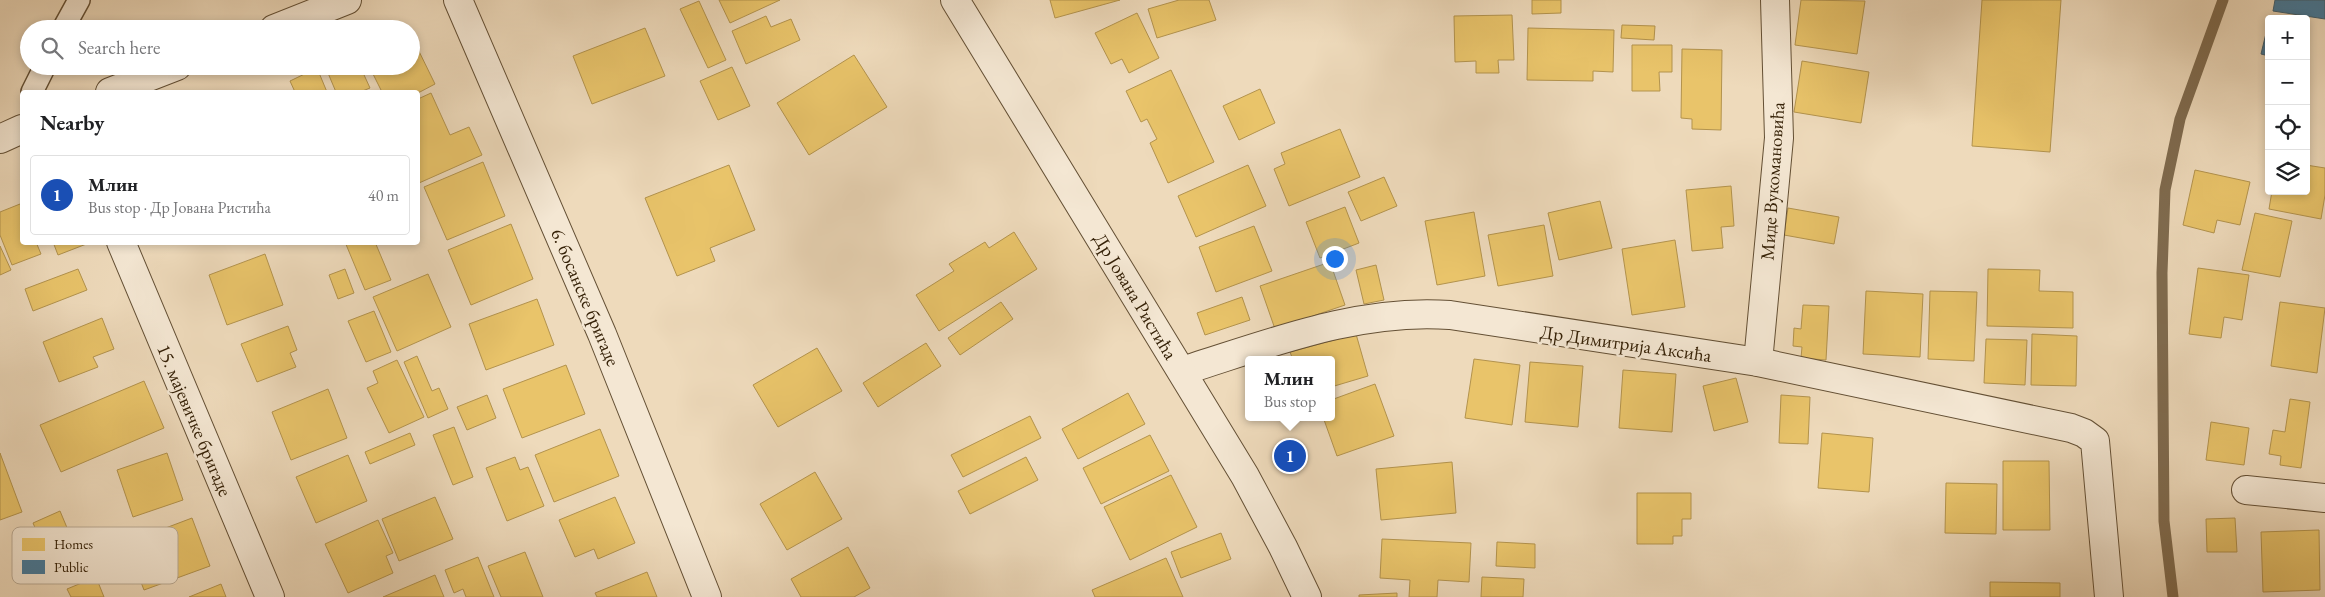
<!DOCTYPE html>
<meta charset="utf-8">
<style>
body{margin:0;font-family:"EB Garamond",serif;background:#f6f6f6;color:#202124}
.controls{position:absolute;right:15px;top:15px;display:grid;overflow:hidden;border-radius:5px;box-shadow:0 2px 8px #0003}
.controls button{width:45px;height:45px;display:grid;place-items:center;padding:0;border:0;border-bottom:1px solid #e0e0e0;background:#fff;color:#202124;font:25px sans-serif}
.you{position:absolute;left:1334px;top:258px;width:18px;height:18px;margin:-12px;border:4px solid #fff;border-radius:50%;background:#1a73e8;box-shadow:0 0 0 8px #1a73e833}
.badge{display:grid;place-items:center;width:32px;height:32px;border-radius:50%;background:#1a73e8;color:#fff;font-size:16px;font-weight:700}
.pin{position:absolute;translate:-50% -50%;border:2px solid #fff;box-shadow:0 1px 5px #0006}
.popup{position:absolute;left:1245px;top:356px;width:90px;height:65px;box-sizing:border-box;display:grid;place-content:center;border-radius:5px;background:#fff;filter:drop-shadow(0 1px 4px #0005);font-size:16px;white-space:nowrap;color:#757577}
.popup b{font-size:19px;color:#202124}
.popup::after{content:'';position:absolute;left:50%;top:100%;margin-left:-10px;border:10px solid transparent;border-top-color:#fff}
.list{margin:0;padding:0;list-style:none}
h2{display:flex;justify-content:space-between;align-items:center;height:65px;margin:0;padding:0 20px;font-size:21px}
h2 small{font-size:16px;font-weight:400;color:#757577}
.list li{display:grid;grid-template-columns:32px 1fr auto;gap:15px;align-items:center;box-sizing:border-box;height:80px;margin:0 10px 10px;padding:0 10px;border:1px solid #e0e0e0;border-radius:5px}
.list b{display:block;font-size:19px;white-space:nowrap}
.list p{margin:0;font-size:16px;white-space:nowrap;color:#757577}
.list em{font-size:16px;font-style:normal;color:#757577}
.icon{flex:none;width:28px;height:28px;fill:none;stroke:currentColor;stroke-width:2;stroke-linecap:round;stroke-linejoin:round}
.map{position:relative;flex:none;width:2325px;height:597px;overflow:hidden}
.search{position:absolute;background:#fff;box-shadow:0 2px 8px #0003;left:20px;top:20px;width:400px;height:55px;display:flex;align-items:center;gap:12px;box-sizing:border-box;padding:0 18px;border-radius:28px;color:#757577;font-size:19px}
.panel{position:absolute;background:#fff;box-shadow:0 2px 8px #0003;left:20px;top:90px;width:400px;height:155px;border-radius:5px}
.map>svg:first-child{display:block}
</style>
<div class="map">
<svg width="2325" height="597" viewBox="0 0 2325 597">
<rect width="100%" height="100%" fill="#eedabb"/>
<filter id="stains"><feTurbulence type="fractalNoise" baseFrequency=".004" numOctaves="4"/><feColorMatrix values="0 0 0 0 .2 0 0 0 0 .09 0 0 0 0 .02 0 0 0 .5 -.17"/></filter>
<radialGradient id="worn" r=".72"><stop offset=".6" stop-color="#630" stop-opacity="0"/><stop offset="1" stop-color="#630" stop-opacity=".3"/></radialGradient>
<!-- homes -->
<g fill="#e9c46a" stroke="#b3934d">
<polygon points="719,0 780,0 730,23"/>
<polygon points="1050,0 1120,0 1055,18"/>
<polygon points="1179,0 1209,0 1216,20 1157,38 1148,9"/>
<polygon points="1532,0 1561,0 1561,13 1532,14"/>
<polygon points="1801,0 1865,1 1857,54 1795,45"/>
<polygon points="1982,0 2061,0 2050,152 1972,146"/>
<polygon points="699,1 726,60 708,68 680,9"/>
<polygon points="1137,13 1159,58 1129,73 1122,59 1111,64 1095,33"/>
<polygon points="1512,15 1514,60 1498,60 1499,73 1476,73 1476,61 1455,62 1454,16"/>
<polygon points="766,16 771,27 791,19 800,40 746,64 732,31"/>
<polygon points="1622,25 1655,26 1654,40 1621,38"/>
<polygon points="645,28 665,76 592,104 573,56"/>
<polygon points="1528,28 1614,30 1613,72 1593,71 1593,81 1527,80"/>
<polygon points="411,35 435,84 418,93 382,92 369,66 411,66"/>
<polygon points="1632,45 1672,45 1672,72 1659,72 1660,91 1632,91"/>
<polygon points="1682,49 1722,50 1721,130 1692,129 1692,119 1681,118"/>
<polygon points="854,55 887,107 809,155 777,103"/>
<polygon points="1802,61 1869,72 1861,123 1794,112"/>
<polygon points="325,66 360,66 370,88 360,92 336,92"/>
<polygon points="732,67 750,106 718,120 700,81"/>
<polygon points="317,68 327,92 295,92 290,81"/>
<polygon points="1171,70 1214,162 1168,183 1150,143 1157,139 1147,119 1141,122 1126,91"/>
<polygon points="1260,89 1275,123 1239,140 1223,106"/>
<polygon points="431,93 450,135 469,127 482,155 419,183 418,99"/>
<polygon points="1340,129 1360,177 1289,206 1274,169 1285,164 1281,153"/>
<polygon points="483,162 505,216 447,240 424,187"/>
<polygon points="729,165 755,230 710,248 715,261 677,276 645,198"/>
<polygon points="1248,165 1266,206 1196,237 1178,196"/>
<polygon points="2306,165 2325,168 2325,195 2321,219 2269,209 2272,191 2306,191"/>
<polygon points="2195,170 2250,182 2240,225 2217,220 2214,233 2183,225"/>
<polygon points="1384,177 1397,206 1361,221 1348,192"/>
<polygon points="1731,186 1734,226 1721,227 1723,248 1692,251 1686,190"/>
<polygon points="1600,201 1612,248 1559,260 1548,213"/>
<polygon points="20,204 22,209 22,242 36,242 41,254 12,265 0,235 0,212"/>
<polygon points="1345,207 1359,243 1320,258 1306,222"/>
<polygon points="1788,208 1839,217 1834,244 1784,235"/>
<polygon points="1474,212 1485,276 1437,285 1425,221"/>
<polygon points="2255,213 2292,221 2280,277 2242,270"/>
<polygon points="511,224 533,279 471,305 448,250"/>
<polygon points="1544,225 1553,276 1498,286 1488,235"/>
<polygon points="1254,226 1272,271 1216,292 1199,247"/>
<polygon points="1014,232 1037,269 939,331 916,295 954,271 949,264 985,242 989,248"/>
<polygon points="1675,240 1685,307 1632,315 1622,249"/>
<polygon points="53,242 89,242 89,243 58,255"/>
<polygon points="345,242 375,242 391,280 365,290"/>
<polygon points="0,246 11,270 0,275"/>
<polygon points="265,254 283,305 227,325 209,275"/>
<polygon points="1330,262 1345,305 1275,329 1260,286"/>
<polygon points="1376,265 1384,300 1364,304 1356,270"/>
<polygon points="2198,268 2249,275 2242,320 2224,317 2221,338 2189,334"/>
<polygon points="78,269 87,290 33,311 25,289"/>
<polygon points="345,269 354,293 338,299 329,275"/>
<polygon points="1988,269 2040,270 2039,291 2073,292 2073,328 1987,326"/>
<polygon points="428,274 451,327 397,351 373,297"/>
<polygon points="1866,291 1923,294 1920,357 1863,354"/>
<polygon points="1930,291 1977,292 1974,361 1928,359"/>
<polygon points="1242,297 1250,320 1205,335 1197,313"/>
<polygon points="537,299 554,345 486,370 469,324"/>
<polygon points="1001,302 1013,319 960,355 948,338"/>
<polygon points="2280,302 2325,308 2317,373 2271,366"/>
<polygon points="1803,305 1829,306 1826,360 1801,358 1802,347 1793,346 1794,328 1801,329"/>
<polygon points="374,311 391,352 366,362 348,321"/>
<polygon points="102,318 114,349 93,357 98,367 59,382 43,342"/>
<polygon points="288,326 297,350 290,353 296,367 257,382 241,344"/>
<polygon points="1356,334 1368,376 1331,387 1331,360 1293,360 1290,352"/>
<polygon points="2032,334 2077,336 2076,386 2031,385"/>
<polygon points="1986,339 2027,340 2025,385 1984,383"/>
<polygon points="926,343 941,366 878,407 863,383"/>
<polygon points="817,348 842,391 778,427 753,385"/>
<polygon points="417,356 432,391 439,388 448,409 428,418 404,362"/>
<polygon points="1474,359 1520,365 1512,425 1465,418"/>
<polygon points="397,360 424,417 389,433 367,388 378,383 373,371"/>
<polygon points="1530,362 1583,366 1578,427 1525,422"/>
<polygon points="566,365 585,414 522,438 503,389"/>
<polygon points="1623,370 1676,374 1672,432 1619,428"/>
<polygon points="1736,378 1748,422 1714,431 1703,386"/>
<polygon points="144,381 164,428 61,472 40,425"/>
<polygon points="1375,384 1394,436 1337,456 1323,417 1331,417 1331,400"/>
<polygon points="328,389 347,438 291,460 272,412"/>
<polygon points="1128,393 1145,424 1078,459 1062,429"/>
<polygon points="487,395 496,418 467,430 457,407"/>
<polygon points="1781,395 1810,397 1808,444 1779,443"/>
<polygon points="2290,399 2310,402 2301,468 2280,465 2281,456 2269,454 2273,430 2285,432"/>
<polygon points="1030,416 1041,438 963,477 951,455"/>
<polygon points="2211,422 2249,428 2244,465 2206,460"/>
<polygon points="454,427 473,477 453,485 433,435"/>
<polygon points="600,429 619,476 554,502 535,455"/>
<polygon points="410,433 415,445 370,464 365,452"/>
<polygon points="1822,433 1873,438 1869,492 1818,488"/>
<polygon points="1150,435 1169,471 1101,504 1083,468"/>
<polygon points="0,453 22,512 0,520"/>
<polygon points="167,453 183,500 133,517 117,470"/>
<polygon points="348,455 367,501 316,523 296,477"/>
<polygon points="515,457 520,470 528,467 544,506 507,521 486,468"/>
<polygon points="1026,457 1038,480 970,514 958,491"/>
<polygon points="2003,461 2049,461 2050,530 2003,530"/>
<polygon points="1452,462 1456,513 1381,520 1376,469"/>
<polygon points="815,472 842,519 787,550 760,504"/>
<polygon points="1171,475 1197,527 1130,560 1104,507"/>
<polygon points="1946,483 1997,484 1996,534 1945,533"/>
<polygon points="1637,493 1691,493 1691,519 1682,519 1682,536 1673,536 1673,544 1637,544"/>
<polygon points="435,497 453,539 399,561 382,519"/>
<polygon points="615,497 635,543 598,559 594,549 575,557 559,520"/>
<polygon points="60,511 73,542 46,553 33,523"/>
<polygon points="192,518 210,566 144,590 126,543"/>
<polygon points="2235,518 2237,552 2207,552 2206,519"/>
<polygon points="378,520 393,553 386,556 393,573 348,593 325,544"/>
<polygon points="2319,530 2320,590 2263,592 2261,532"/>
<polygon points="1221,533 1231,559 1181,578 1171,552"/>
<polygon points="1382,539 1471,543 1469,582 1438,580 1437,597 1409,597 1410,580 1380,578"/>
<polygon points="1497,542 1535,544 1535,568 1496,566"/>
<polygon points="848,547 870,588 854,597 801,597 791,579"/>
<polygon points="525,552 543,597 501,597 488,566"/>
<polygon points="478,557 494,597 466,597 463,589 454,593 445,570"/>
<polygon points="1166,558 1183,597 1095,597 1092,590"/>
<polygon points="647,572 657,597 597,597 595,593"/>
<polygon points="435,575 444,597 383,597"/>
<polygon points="96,577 104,597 71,597 67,589"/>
<polygon points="1482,577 1524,579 1523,597 1481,597"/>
<polygon points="1990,582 2060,583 2060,597 1990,597"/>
<polygon points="221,584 226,597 189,597"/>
<polygon points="1397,593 1397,597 1359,597 1359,595"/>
</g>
<!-- public -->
<g fill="#457b9d" stroke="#406070">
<polygon points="2275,0 2325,0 2325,19 2273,11"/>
<polygon points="2269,21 2269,56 2261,54"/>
</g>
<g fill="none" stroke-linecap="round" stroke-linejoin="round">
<!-- stream -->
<polyline stroke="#7f6b4f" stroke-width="11" points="2173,597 2164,521 2162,273 2165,190 2180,119 2223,0"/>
<defs>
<g id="service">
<polyline points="63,29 79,0"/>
<polyline points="32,92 45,66"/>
</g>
<g id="minor">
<polyline points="458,0 602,334 707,597"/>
<polyline points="274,29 347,0"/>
<polyline points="110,92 177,66"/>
<polyline points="0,139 22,129"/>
<polyline points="121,242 270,597"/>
<polyline points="1758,362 1779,138 1775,0"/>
<path d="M1182,371C1269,344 1358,308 1450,315L1758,362L2071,428L2084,433L2095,441L2109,597"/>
<polyline points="2246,490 2325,498"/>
</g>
<polyline id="tertiary" points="955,0 1245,476 1283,547 1307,597"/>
</defs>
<!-- service casing -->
<use href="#service" stroke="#645035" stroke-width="24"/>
<!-- minor casing -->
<use href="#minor" stroke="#645035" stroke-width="30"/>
<!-- tertiary casing -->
<use href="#tertiary" stroke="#645035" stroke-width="30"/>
<!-- service -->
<use href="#service" stroke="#f4e7d3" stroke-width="21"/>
<!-- minor -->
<use href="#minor" stroke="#f4e7d3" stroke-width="28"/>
<!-- tertiary -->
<use href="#tertiary" stroke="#f4e7d3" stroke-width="28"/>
</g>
<g text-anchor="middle" stroke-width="5" stroke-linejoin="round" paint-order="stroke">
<!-- street labels -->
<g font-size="19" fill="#362208" stroke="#f4e7d3">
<text transform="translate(1772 181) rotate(-86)" y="7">Миде Вукомановића</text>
<text transform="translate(1136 296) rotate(59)" y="7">Др Јована Ристића</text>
<text transform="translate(586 297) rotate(67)" y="7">6. босанске бригаде</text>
<text transform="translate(1626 343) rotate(8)" y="7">Др Димитрија Аксића</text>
<text transform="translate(195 420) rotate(67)" y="7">15. мајевичке бригаде</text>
</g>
</g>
<!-- legend -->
<rect x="12" y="527" width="166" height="57" rx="8" fill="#f4e7d3" stroke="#bbac96" stroke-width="1"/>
<rect x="22" y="538" width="23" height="13" fill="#e9c46a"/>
<rect x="22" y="560" width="23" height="14" fill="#457b9d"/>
<g font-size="14" fill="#362208">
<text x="54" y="549">Homes</text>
<text x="54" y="572">Public</text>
</g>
<rect width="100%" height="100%" filter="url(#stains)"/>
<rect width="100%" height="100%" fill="url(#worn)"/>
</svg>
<div class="controls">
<button>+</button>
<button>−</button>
<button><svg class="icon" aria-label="locate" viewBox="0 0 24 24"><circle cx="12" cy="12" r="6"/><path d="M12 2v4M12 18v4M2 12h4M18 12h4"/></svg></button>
<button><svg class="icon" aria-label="layers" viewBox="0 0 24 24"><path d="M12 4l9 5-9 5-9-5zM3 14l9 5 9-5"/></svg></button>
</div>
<div class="you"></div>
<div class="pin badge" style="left:1290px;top:456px;background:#1a4fb4">1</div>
<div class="popup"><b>Млин</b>Bus stop</div>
<div class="search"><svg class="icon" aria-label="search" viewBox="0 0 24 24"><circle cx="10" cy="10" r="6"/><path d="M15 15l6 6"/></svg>Search here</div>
<section class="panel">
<h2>Nearby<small></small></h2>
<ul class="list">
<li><span class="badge" style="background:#1a4fb4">1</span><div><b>Млин</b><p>Bus stop · Др Јована Ристића</p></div><em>40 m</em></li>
</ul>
</section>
</div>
